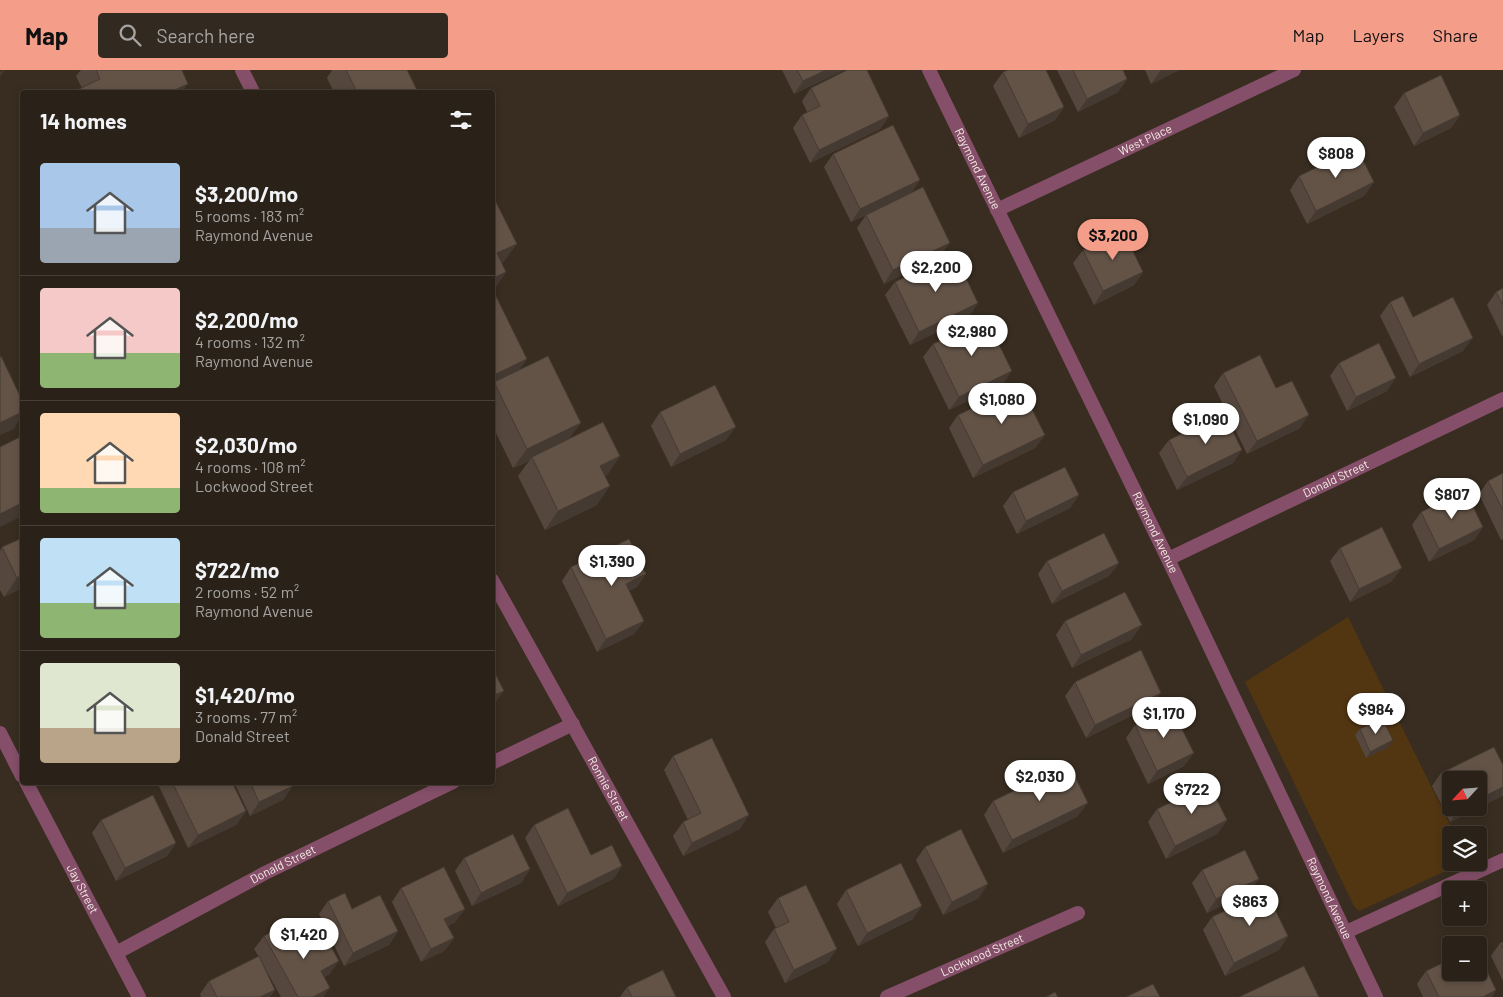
<!DOCTYPE html>
<meta charset="utf-8">
<style>
body{margin:0;font-family:Barlow,sans-serif;background:#322a21;color:#f1f3f6;height:100vh;display:flex;flex-direction:column;font-size:19px;white-space:nowrap}
*{box-sizing:border-box;margin:0}
p{font-size:16px;color:#a5a4a2}
.icon{flex:none;width:28px;height:28px;fill:none;stroke:currentColor;stroke-width:2;stroke-linecap:round;stroke-linejoin:round}
.map{position:relative;flex:1;overflow:hidden}
.details{position:absolute;left:20px;top:20px;width:475px;height:695px;display:flex;flex-direction:column;background:#2a2218;border-radius:5px;box-shadow:0 2px 8px #0003,0 0 0 1px #463f37}
.details>*{flex:none}
.needle{width:32px;rotate:244deg}
.tools{position:absolute;left:1442px;top:701px;display:grid;gap:10px}
.tools a{display:grid;place-items:center;width:45px;height:45px;border-radius:5px;background:#2a2218;box-shadow:0 2px 8px #0003,0 0 0 1px #463f37;font-size:25px}
.price{position:absolute;translate:-50% -42px;padding:0 11px;border-radius:18px;background:#fff;color:#222;font-size:16px;line-height:32px;filter:drop-shadow(0 1px 2px #0008)}
.price::after{content:'';position:absolute;left:50%;top:30px;width:15px;height:11px;margin-left:-8px;background:inherit;clip-path:polygon(0 0,100% 0,50% 100%)}
.price.current{background:#f49e8a;color:#111}
ul{padding:0;list-style:none}
li{display:flex;align-items:center;gap:15px;height:125px;padding:0 20px}
li+li{border-top:1px solid #463f37}
li span{display:grid;place-items:center;flex:none;width:140px;height:100px;border-radius:5px;color:#555}
li>.icon{margin-inline-start:auto}
span .icon{width:60px;height:60px;fill:#fffc;stroke-width:1}
li b{font-size:21px}
h2{display:flex;justify-content:space-between;align-items:center;height:60px;padding:0 20px;font-size:21px}
header{display:flex;align-items:center;gap:30px;box-sizing:border-box;height:70px;padding:0 25px;background:#f49e8a;color:#111}
header strong{font-size:24px}
nav{display:flex;gap:28px;margin-inline-start:auto;font-size:18px}
.search{width:350px;height:45px;background:#322a21;display:flex;align-items:center;gap:12px;box-sizing:border-box;padding:0 18px;border-radius:5px;color:#a5a4a2;font-size:19px}
.map>svg:first-child{display:block}
.green{fill:#523611}
.lines{fill:none;stroke-linecap:round;stroke-linejoin:round}
.minor{stroke:#854f69;stroke-width:14}
.wall{fill:#55473d;fill-rule:evenodd}
.shaded-wall{fill:#453a32}
.building{fill:#635347;stroke:#453a32}
.labels{text-anchor:middle;stroke-width:4;stroke-linejoin:round;paint-order:stroke}
.street-label{font-size:12px;fill:#f3ebe3;stroke:#1b1610}
</style>
<header>
<strong>Map</strong>
<div class="search"><svg class="icon" aria-label="search" viewBox="0 0 24 24"><circle cx="10" cy="10" r="6"/><path d="M15 15l6 6"/></svg>Search here</div>
<nav><a>Map</a><a>Layers</a><a>Share</a></nav>
</header>
<div class="map">
<svg width="1503" height="927" viewBox="0 0 1503 927">
<rect width="100%" height="100%" fill="#382d20"/>
<polygon class="green" points="1348,547 1455,765 1451,765 1451,792 1463,793 1359,841 1354,836 1245,612"/>
<g class="lines">
<g class="minor">
<polyline points="242,0 253,22"/>
<path id="s1" d="M 929,0 L 1168,489 L 1376,927"/>
<path id="s2" d="M 997,140 L 1294,0"/>
<path id="s3" d="M 1168,489 L 1503,329"/>
<path id="s4" d="M 492,510 L 724,927"/>
<polyline points="0,663 22,706"/>
<polyline points="492,693 573,654"/>
<path id="s5" d="M 26,712 L 139,927"/>
<polyline points="1346,862 1503,790"/>
<path id="s6" d="M 116,883 L 265,803 L 453,712"/>
<path id="s7" d="M 887,927 L 1078,843"/>
</g>
</g>
<g class="wall">
<polygon points="81,0 182,0 182,22 75,22 77,20 82,18 76,6"/>
<polygon points="332,0 407,0 418,22 334,22 327,8"/>
<polygon points="782,0 844,0 794,24"/>
<polygon points="1057,0 1123,0 1127,9 1118,22 1078,42"/>
<polygon points="1145,0 1179,0 1151,14"/>
<polygon points="1003,2 1064,37 1055,50 1019,68 993,16"/>
<polygon points="811,18 889,46 880,59 810,93 793,58 802,45 807,42 802,31"/>
<polygon points="1404,23 1460,45 1451,58 1414,76 1394,37"/>
<polygon points="833,84 920,110 911,123 940,186 884,214 857,158 866,145 851,152 824,97"/>
<polygon points="1299,106 1374,112 1364,126 1307,154 1290,120"/>
<polygon points="1083,180 1143,202 1134,215 1094,235 1073,193"/>
<polygon points="895,212 969,247 910,275 885,225"/>
<polygon points="1503,218 1503,265 1502,266 1487,235 1496,222"/>
<polygon points="492,223 527,289 519,300 570,368 620,386 607,405 605,406 597,435 545,460 518,406 529,391 513,398 492,355"/>
<polygon points="1390,232 1413,247 1463,281 1410,307 1380,246"/>
<polygon points="933,274 1003,314 949,340 923,287"/>
<polygon points="1339,293 1387,321 1347,341 1330,306"/>
<polygon points="1223,303 1300,358 1247,384 1214,316"/>
<polygon points="660,342 726,370 671,397 651,356"/>
<polygon points="958,345 1045,365 1035,378 973,408 949,358"/>
<polygon points="1169,370 1242,380 1233,393 1177,420 1159,383"/>
<polygon points="1503,403 1503,469 1501,470 1479,424 1488,411"/>
<polygon points="1013,422 1079,425 1070,438 1017,464 1003,436"/>
<polygon points="1421,442 1483,457 1474,470 1429,492 1412,455"/>
<polygon points="22,468 22,524 20,519 4,527 0,520 0,481 2,477"/>
<polygon points="1340,478 1392,511 1350,532 1330,491"/>
<polygon points="1047,491 1119,493 1109,506 1052,534 1038,504"/>
<polygon points="571,497 637,517 629,521 644,551 634,564 597,582 562,511"/>
<polygon points="1065,551 1132,569 1072,598 1056,565"/>
<polygon points="1075,612 1152,636 1086,668 1065,626"/>
<polygon points="1135,655 1184,696 1148,714 1126,668"/>
<polygon points="1360,659 1389,677 1366,688 1355,665"/>
<polygon points="673,686 740,759 683,786 673,766 683,752 688,750 664,700"/>
<path d="M 1503,695 L 1503,726 L 1502,726 L 1450,752 L 1432,716 L 1441,703 ZM 1451,710 L 1479,738 L 1451,738 Z"/>
<polygon points="157,712 232,712 246,741 236,755 188,778"/>
<polygon points="234,712 292,712 284,729 250,746"/>
<polygon points="993,731 1078,746 1003,783 984,745"/>
<polygon points="1157,739 1227,750 1217,764 1166,789 1148,752"/>
<polygon points="101,750 176,773 167,786 116,811 92,763"/>
<polygon points="534,755 591,785 622,796 613,809 558,836 525,768"/>
<polygon points="925,777 979,828 943,845 916,790"/>
<polygon points="464,788 530,799 521,813 472,836 455,801"/>
<polygon points="1202,800 1249,823 1207,843 1192,813"/>
<polygon points="401,818 465,839 455,852 448,856 454,868 444,881 421,892 392,832"/>
<polygon points="846,820 913,849 858,876 837,834"/>
<polygon points="778,828 828,892 785,913 765,872 774,859 776,858 768,842"/>
<polygon points="328,831 352,839 398,861 389,875 344,896 319,844"/>
<polygon points="1212,847 1288,866 1279,880 1225,906 1203,860"/>
<polygon points="264,866 288,872 330,904 324,907 323,927 281,927 262,893 275,920 270,927 201,927 200,924 209,911 259,887 254,879"/>
<polygon points="1503,872 1503,911 1491,886 1500,873"/>
<polygon points="1426,901 1496,920 1492,927 1423,927 1417,914"/>
<polygon points="627,917 676,927 620,927"/>
</g>
<g class="shaded-wall">
<polygon points="5,0 0,7 0,2"/>
<polygon points="826,0 844,0 794,24 803,11"/>
<polygon points="1161,0 1179,0 1151,14"/>
<polygon points="1127,9 1118,22 1078,42 1087,29"/>
<polygon points="188,14 182,22 170,22"/>
<polygon points="1064,37 1055,50 1019,68 1028,54"/>
<polygon points="1460,45 1451,58 1414,76 1423,63"/>
<polygon points="889,46 880,59 810,93 819,80"/>
<polygon points="920,110 911,123 851,152 860,139"/>
<polygon points="1374,112 1364,126 1307,154 1316,141"/>
<polygon points="950,173 940,186 884,214 893,200"/>
<polygon points="517,174 503,193 492,198 497,183"/>
<polygon points="506,202 493,222 492,222 492,209"/>
<polygon points="1143,202 1134,215 1094,235 1103,221"/>
<polygon points="978,233 969,247 910,275 919,262"/>
<polygon points="1473,268 1463,281 1410,307 1419,294"/>
<polygon points="527,289 518,302 494,312 492,314 492,306"/>
<polygon points="1012,301 1003,314 949,340 959,327"/>
<polygon points="1396,308 1387,321 1347,341 1356,327"/>
<polygon points="22,342 22,346 14,359 0,365 0,353"/>
<polygon points="1309,345 1300,358 1247,384 1257,371"/>
<polygon points="581,353 567,372 532,387 529,391 513,398 527,379"/>
<polygon points="736,357 726,370 671,397 680,384"/>
<polygon points="1045,365 1035,378 973,408 983,395"/>
<polygon points="1242,380 1233,393 1177,420 1187,407"/>
<polygon points="620,386 607,405 587,415 600,396"/>
<polygon points="610,416 597,435 545,460 558,441"/>
<polygon points="1079,425 1070,438 1017,464 1026,451"/>
<polygon points="22,433 22,446 0,457 0,444"/>
<polygon points="1483,457 1474,470 1429,492 1439,479"/>
<polygon points="1119,493 1109,506 1052,534 1062,521"/>
<polygon points="1402,498 1392,511 1350,532 1359,519"/>
<polygon points="646,504 637,517 616,527 626,514"/>
<polygon points="22,505 22,515 20,519 4,527 17,508"/>
<polygon points="644,551 634,564 597,582 606,569"/>
<polygon points="1142,555 1132,569 1072,598 1081,585"/>
<polygon points="504,621 492,637 492,626"/>
<polygon points="1161,623 1152,636 1086,668 1095,655"/>
<polygon points="1393,670 1389,677 1366,688 1370,682"/>
<polygon points="1194,683 1184,696 1148,714 1157,701"/>
<polygon points="293,716 284,729 250,746 259,732"/>
<polygon points="1503,717 1502,726 1450,752 1459,739 1462,738 1479,738 1479,729"/>
<polygon points="1088,733 1078,746 1003,783 1012,770"/>
<polygon points="246,741 236,755 188,778 198,765"/>
<polygon points="749,745 740,759 683,786 692,773"/>
<polygon points="1227,750 1217,764 1166,789 1175,776"/>
<polygon points="176,773 167,786 116,811 125,798"/>
<polygon points="622,796 613,809 558,836 567,823"/>
<polygon points="530,799 521,813 472,836 481,823"/>
<polygon points="1259,809 1249,823 1207,843 1216,829"/>
<polygon points="988,814 979,828 943,845 952,832"/>
<polygon points="922,836 913,849 858,876 867,863"/>
<polygon points="465,839 455,852 435,862 444,849"/>
<polygon points="398,861 389,875 344,896 353,883"/>
<polygon points="1288,866 1279,880 1225,906 1234,893"/>
<polygon points="454,868 444,881 421,892 431,879"/>
<polygon points="837,879 828,892 785,913 794,900"/>
<polygon points="339,891 330,904 311,915 321,901"/>
<polygon points="330,918 323,927 313,927"/>
<polygon points="275,920 270,927 260,927"/>
<polygon points="1496,920 1492,927 1483,927"/>
</g>
<g class="building">
<polygon points="96,0 182,0 188,14 170,22 79,22 77,20 100,9"/>
<polygon points="346,0 407,0 418,22 357,22"/>
<polygon points="797,0 826,0 803,11"/>
<polygon points="847,0 867,0 889,46 819,80 802,45 820,36 811,18"/>
<polygon points="1008,0 1046,0 1064,37 1028,54 1003,2"/>
<polygon points="1073,0 1123,0 1127,9 1087,29"/>
<polygon points="1441,5 1460,45 1423,63 1404,23"/>
<polygon points="893,55 920,110 860,139 833,84"/>
<polygon points="1357,78 1374,112 1316,141 1299,106"/>
<polygon points="923,117 950,173 893,200 866,145"/>
<polygon points="492,124 517,174 497,183 506,202 492,209"/>
<polygon points="1123,160 1143,202 1103,221 1083,180"/>
<polygon points="954,183 978,233 919,262 895,212"/>
<polygon points="1503,218 1503,235 1496,222"/>
<polygon points="494,222 527,289 492,306 492,223"/>
<polygon points="1403,226 1413,247 1453,227 1473,268 1419,294 1390,232"/>
<polygon points="986,248 1012,301 959,327 933,274"/>
<polygon points="1379,273 1396,308 1356,327 1339,293"/>
<polygon points="1260,285 1276,318 1292,311 1309,345 1257,371 1223,303"/>
<polygon points="1,286 22,330 22,342 0,353 0,287"/>
<polygon points="548,286 581,353 527,379 494,312"/>
<polygon points="715,315 736,357 680,384 660,342"/>
<polygon points="1020,315 1045,365 983,395 958,345"/>
<polygon points="1224,343 1242,380 1187,407 1169,370"/>
<polygon points="603,352 620,386 600,396 610,416 558,441 532,387"/>
<polygon points="22,366 22,433 0,444 0,377"/>
<polygon points="1065,397 1079,425 1026,451 1013,422"/>
<polygon points="1503,403 1503,440 1488,411"/>
<polygon points="1465,420 1483,457 1439,479 1421,442"/>
<polygon points="1382,457 1402,498 1359,519 1340,478"/>
<polygon points="1104,463 1119,493 1062,521 1047,491"/>
<polygon points="22,468 22,505 17,508 2,477"/>
<polygon points="629,469 646,504 626,514 644,551 606,569 571,497"/>
<polygon points="1125,522 1142,555 1081,585 1065,551"/>
<polygon points="1141,580 1161,623 1095,655 1075,612"/>
<polygon points="492,597 504,621 492,626"/>
<polygon points="1171,637 1194,683 1157,701 1135,655"/>
<polygon points="1382,648 1393,670 1370,682 1360,659"/>
<polygon points="712,668 749,745 692,773 683,752 701,743 673,686"/>
<polygon points="1494,677 1503,695 1503,717 1479,729 1479,710 1451,710 1451,723 1441,703"/>
<polygon points="1069,694 1088,733 1012,770 993,731"/>
<polygon points="172,712 232,712 246,741 198,765"/>
<polygon points="250,712 292,712 293,716 259,732"/>
<polygon points="1209,714 1227,750 1175,776 1157,739"/>
<polygon points="153,725 176,773 125,798 101,750"/>
<polygon points="568,738 591,785 612,775 622,796 567,823 534,755"/>
<polygon points="961,759 988,814 952,832 925,777"/>
<polygon points="513,764 530,799 481,823 464,788"/>
<polygon points="1245,780 1259,809 1216,829 1202,800"/>
<polygon points="901,793 922,836 867,863 846,820"/>
<polygon points="444,797 465,839 444,849 454,868 431,879 401,818"/>
<polygon points="806,815 837,879 794,900 774,859 789,852 778,828"/>
<polygon points="1266,821 1288,866 1234,893 1212,847"/>
<polygon points="345,823 352,839 380,825 398,861 353,883 328,831"/>
<polygon points="319,855 339,891 321,901 330,918 313,927 298,927 264,866 280,857 288,872"/>
<polygon points="1503,872 1503,878 1500,873"/>
<polygon points="1479,884 1496,920 1483,927 1439,927 1426,901 1451,889 1451,902 1479,902"/>
<polygon points="259,886 275,920 260,927 217,927 209,911"/>
<polygon points="1304,896 1319,927 1239,927"/>
<polygon points="663,900 676,927 632,927 627,917"/>
<polygon points="1153,914 1160,927 1126,927"/>
<polygon points="1055,922 1058,927 1046,927"/>
</g>
<g class="labels">
<g class="street-label">
<text dy="4" stroke="none"><textPath href="#s2" startOffset="164">West Place</textPath></text>
<text dy="4" stroke="none"><textPath href="#s1" startOffset="110">Raymond Avenue</textPath></text>
<text dy="4" stroke="none"><textPath href="#s3" startOffset="186">Donald Street</textPath></text>
<text dy="4" stroke="none"><textPath href="#s1" startOffset="515">Raymond Avenue</textPath></text>
<text dy="4" stroke="none"><textPath href="#s4" startOffset="239">Ronnie Street</textPath></text>
<text dy="4" stroke="none"><textPath href="#s6" startOffset="189">Donald Street</textPath></text>
<text dy="4" stroke="none"><textPath href="#s5" startOffset="121">Jay Street</textPath></text>
<text dy="4" stroke="none"><textPath href="#s1" startOffset="920">Raymond Avenue</textPath></text>
<text dy="4" stroke="none"><textPath href="#s7" startOffset="104">Lockwood Street</textPath></text>
</g>
</g>
</svg>
<div class="tools">
<a><svg class="needle" viewBox="-14 -14 28 28"><path d="M0-13l5 13h-10z" fill="#e53935"/><path d="M0 13l5-13h-10z" fill="#a5a4a2"/></svg></a>
<a><svg class="icon" aria-label="layers" viewBox="0 0 24 24"><path d="M12 4l9 5-9 5-9-5zM3 14l9 5 9-5"/></svg></a>
<a>+</a>
<a>−</a>
</div>
<b class="price" style="left:1336px;top:109px">$808</b>
<b class="price current" style="left:1113px;top:191px">$3,200</b>
<b class="price" style="left:936px;top:223px">$2,200</b>
<b class="price" style="left:972px;top:287px">$2,980</b>
<b class="price" style="left:1002px;top:355px">$1,080</b>
<b class="price" style="left:1206px;top:375px">$1,090</b>
<b class="price" style="left:1452px;top:450px">$807</b>
<b class="price" style="left:612px;top:517px">$1,390</b>
<b class="price" style="left:1376px;top:665px">$984</b>
<b class="price" style="left:1164px;top:669px">$1,170</b>
<b class="price" style="left:1040px;top:732px">$2,030</b>
<b class="price" style="left:1192px;top:745px">$722</b>
<b class="price" style="left:1250px;top:857px">$863</b>
<b class="price" style="left:304px;top:890px">$1,420</b>
<section class="details">
<h2>14 homes<svg class="icon" aria-label="filters" viewBox="0 0 24 24"><path d="M4 7h16M4 17h16"/><circle cx="9" cy="7" r="2"/><circle cx="15" cy="17" r="2"/></svg></h2>
<ul>
<li><span style="background:linear-gradient(#a9c7e8 65%,#9aa5b1 0)"><svg class="icon" aria-label="home" viewBox="0 0 24 24"><path d="M3 11l9-7 9 7M6 9v11h12V9"/></svg></span><div><b>$3,200/mo</b><p>5 rooms · 183 m²</p><p>Raymond Avenue</p></div></li>
<li><span style="background:linear-gradient(#f6c9c9 65%,#8fb573 0)"><svg class="icon" aria-label="home" viewBox="0 0 24 24"><path d="M3 11l9-7 9 7M6 9v11h12V9"/></svg></span><div><b>$2,200/mo</b><p>4 rooms · 132 m²</p><p>Raymond Avenue</p></div></li>
<li><span style="background:linear-gradient(#ffd9b3 75%,#8fb573 0)"><svg class="icon" aria-label="home" viewBox="0 0 24 24"><path d="M3 11l9-7 9 7M6 9v11h12V9"/></svg></span><div><b>$2,030/mo</b><p>4 rooms · 108 m²</p><p>Lockwood Street</p></div></li>
<li><span style="background:linear-gradient(#bfe0f5 65%,#8fb573 0)"><svg class="icon" aria-label="home" viewBox="0 0 24 24"><path d="M3 11l9-7 9 7M6 9v11h12V9"/></svg></span><div><b>$722/mo</b><p>2 rooms · 52 m²</p><p>Raymond Avenue</p></div></li>
<li><span style="background:linear-gradient(#dfe7d0 65%,#b9a48a 0)"><svg class="icon" aria-label="home" viewBox="0 0 24 24"><path d="M3 11l9-7 9 7M6 9v11h12V9"/></svg></span><div><b>$1,420/mo</b><p>3 rooms · 77 m²</p><p>Donald Street</p></div></li>
</ul>
</section>
</div>
